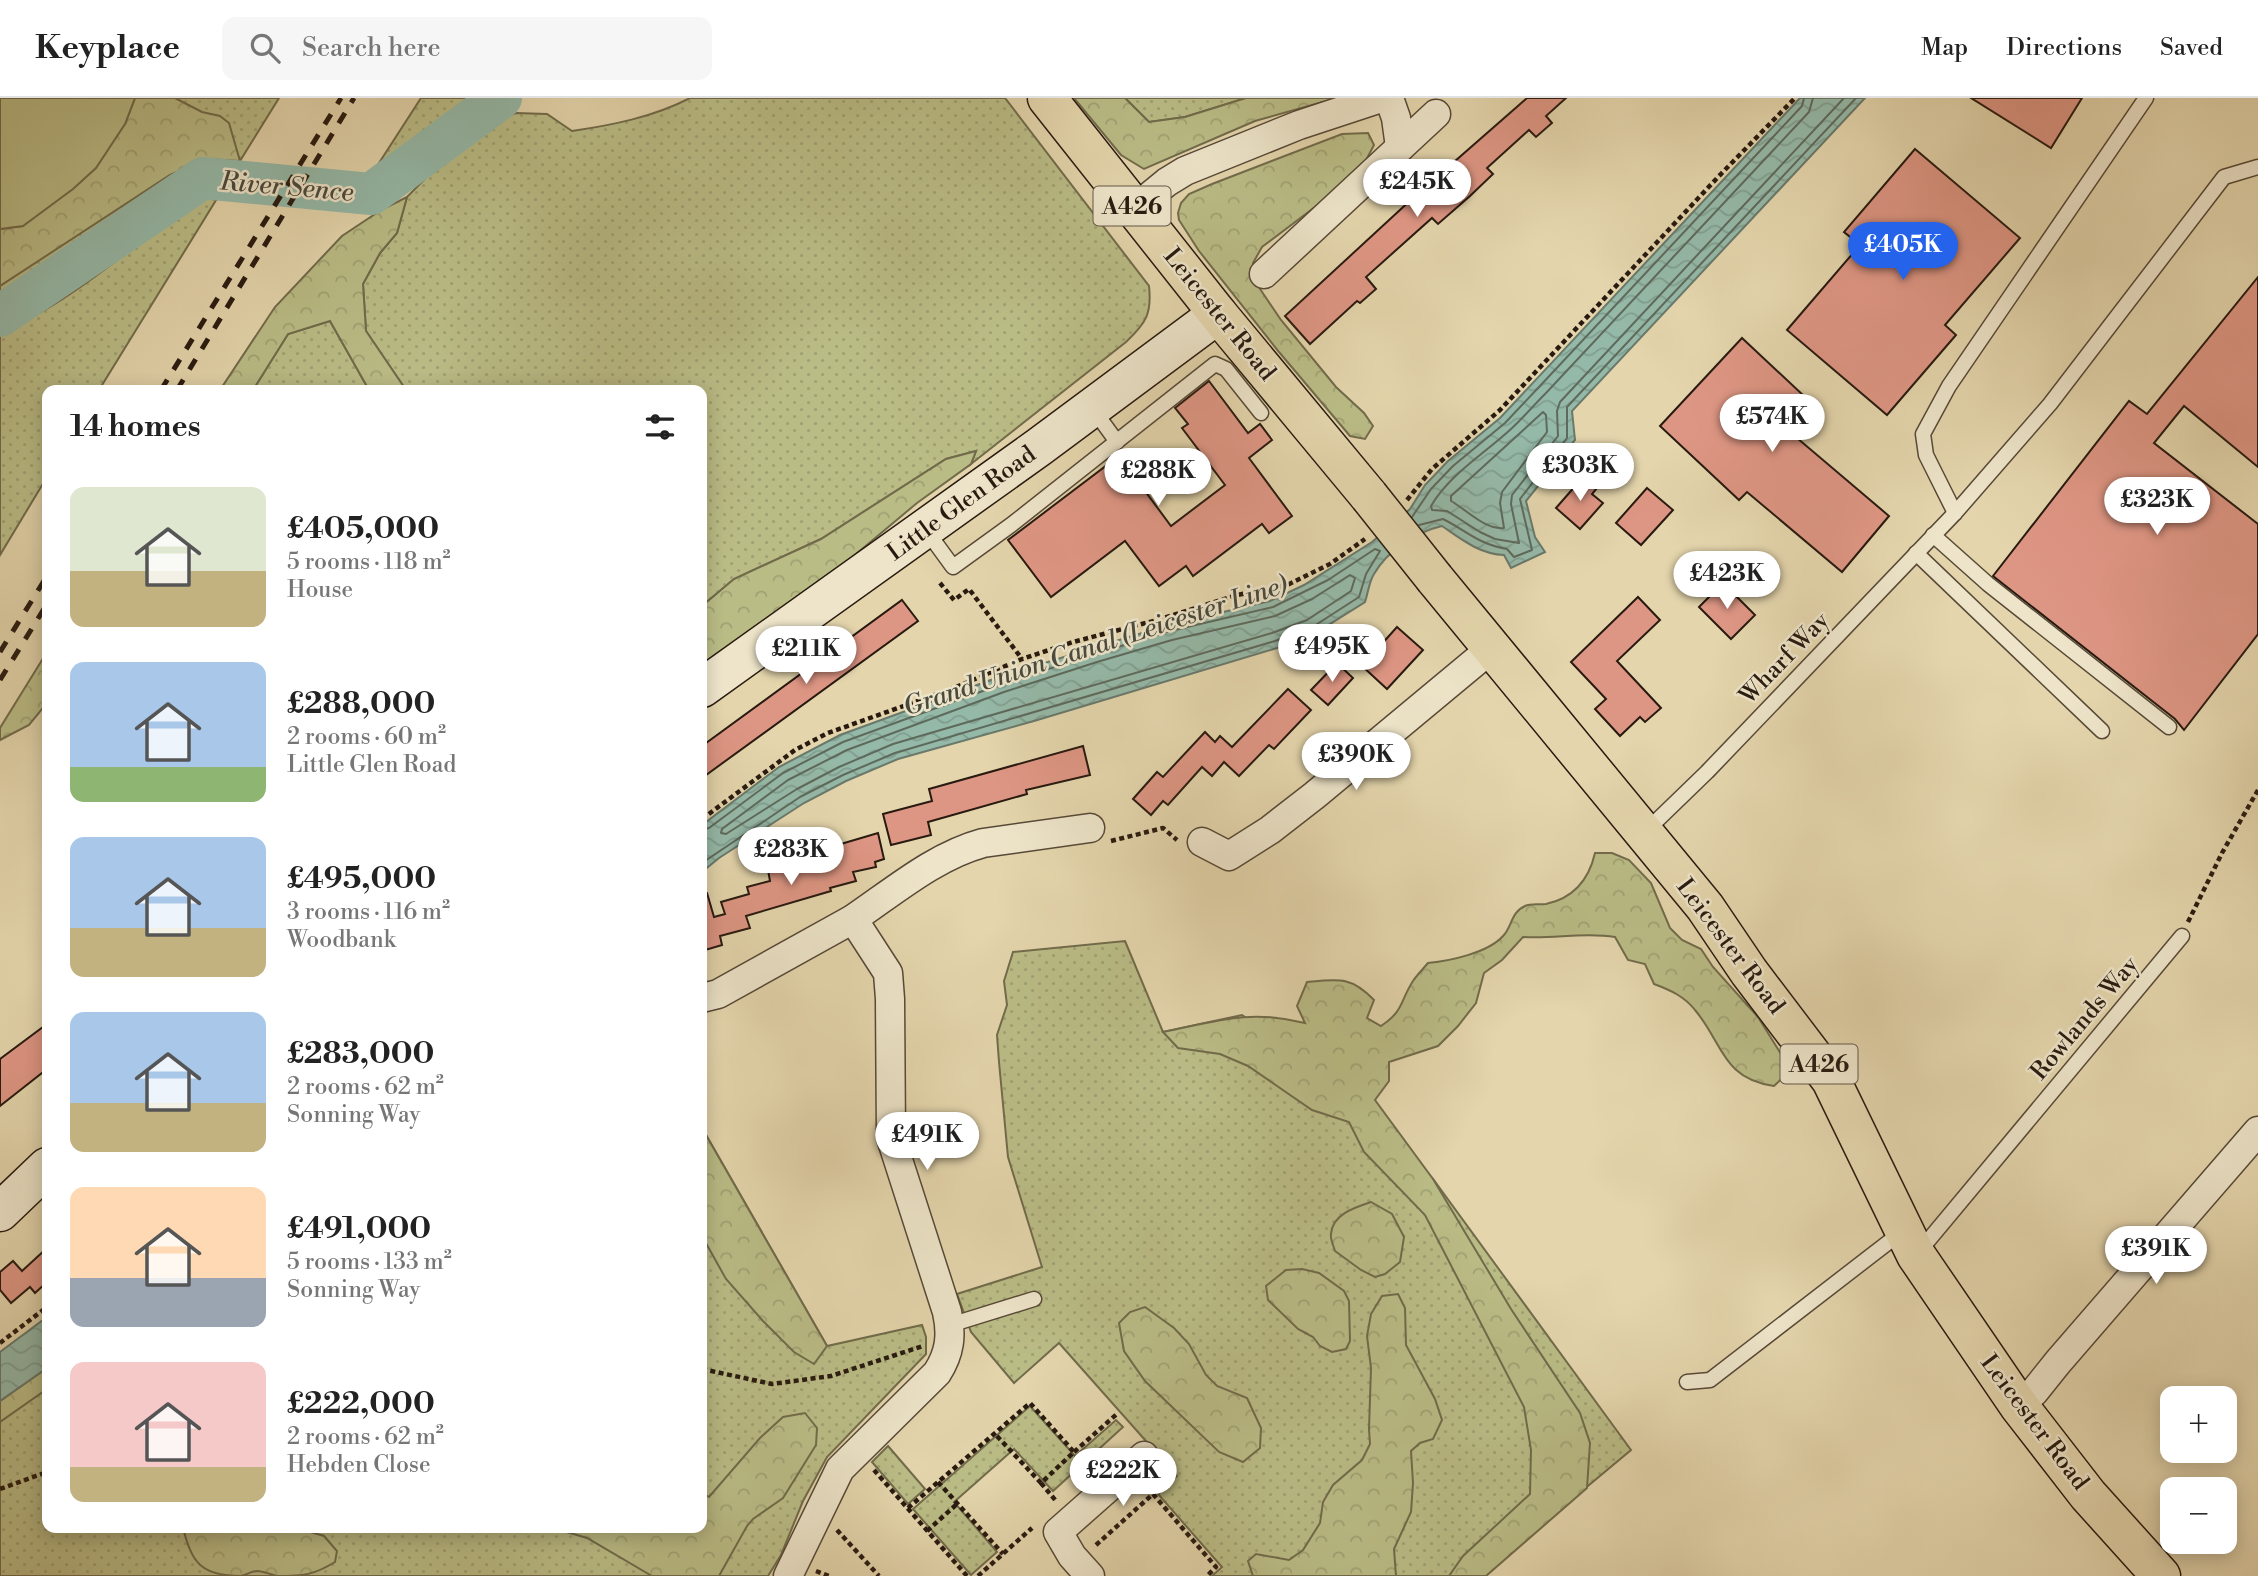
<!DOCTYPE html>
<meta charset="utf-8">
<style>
body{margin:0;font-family:"Libre Bodoni",serif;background:#f6f6f6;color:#222;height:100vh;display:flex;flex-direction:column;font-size:26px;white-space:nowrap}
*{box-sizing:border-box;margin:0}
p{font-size:23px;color:#767676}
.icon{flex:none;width:38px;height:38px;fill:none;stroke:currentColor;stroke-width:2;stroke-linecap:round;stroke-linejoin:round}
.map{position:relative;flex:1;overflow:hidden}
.details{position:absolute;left:42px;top:287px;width:665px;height:1148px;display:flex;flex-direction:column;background:#fff;border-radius:14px;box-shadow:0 4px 18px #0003}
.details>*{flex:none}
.controls{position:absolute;left:2160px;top:1288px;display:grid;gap:14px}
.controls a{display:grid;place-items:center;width:77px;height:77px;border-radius:14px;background:#fff;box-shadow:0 4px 18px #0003;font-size:35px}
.price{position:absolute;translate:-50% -60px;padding:0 16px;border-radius:24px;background:#fff;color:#222;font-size:23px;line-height:46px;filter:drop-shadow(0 2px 4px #0008)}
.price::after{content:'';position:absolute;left:50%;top:42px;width:21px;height:16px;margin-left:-10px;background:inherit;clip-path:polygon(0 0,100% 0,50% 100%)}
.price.on{background:#2563eb;color:#fff}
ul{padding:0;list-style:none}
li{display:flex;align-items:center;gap:21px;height:175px;padding:0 28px}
li span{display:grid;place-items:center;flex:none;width:196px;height:140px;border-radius:14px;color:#555}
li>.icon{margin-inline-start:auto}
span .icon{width:84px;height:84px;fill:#fffc;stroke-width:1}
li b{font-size:30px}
h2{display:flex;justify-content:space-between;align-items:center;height:84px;padding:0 28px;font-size:30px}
header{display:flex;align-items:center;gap:42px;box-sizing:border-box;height:98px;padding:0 35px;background:#fff;border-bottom:2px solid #e0e0e0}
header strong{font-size:33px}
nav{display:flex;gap:38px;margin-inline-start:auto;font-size:24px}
.search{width:490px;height:63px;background:#f6f6f6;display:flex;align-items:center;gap:18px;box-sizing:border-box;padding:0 24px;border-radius:14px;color:#767676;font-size:26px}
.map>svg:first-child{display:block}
.grass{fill:url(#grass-dots);stroke:#716b4b;stroke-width:2}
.forest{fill:url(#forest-crowns);stroke:#716b4b;stroke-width:2}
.pitch{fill:#babc86;stroke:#716b4b;stroke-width:2}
.water{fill:url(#water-waves);stroke:#69796b;stroke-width:2}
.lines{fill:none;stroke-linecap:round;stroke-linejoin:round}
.shore{stroke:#5e6a5c;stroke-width:2}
.river{stroke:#95b9a8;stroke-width:42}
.building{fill:#de9684;stroke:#281a10;stroke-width:2}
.service-casing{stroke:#574937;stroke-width:17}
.minor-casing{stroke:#574937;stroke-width:31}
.secondary-casing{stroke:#281a10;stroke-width:41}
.primary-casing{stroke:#281a10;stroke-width:41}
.path{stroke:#281a10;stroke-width:4.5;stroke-dasharray:5 3.5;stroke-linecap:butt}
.service{stroke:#ede4c9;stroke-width:14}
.minor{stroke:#ede4c9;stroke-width:28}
.secondary{stroke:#ede4c9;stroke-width:38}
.primary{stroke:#e4d5ac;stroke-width:38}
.rail{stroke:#281a10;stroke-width:5;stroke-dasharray:12 12;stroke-linecap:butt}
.primary-bridge-casing{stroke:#281a10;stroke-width:41;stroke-linecap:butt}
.primary-bridge{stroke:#e4d5ac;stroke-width:38}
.labels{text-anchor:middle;stroke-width:5;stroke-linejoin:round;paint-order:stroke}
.shield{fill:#ede4c9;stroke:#635748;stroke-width:2}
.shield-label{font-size:23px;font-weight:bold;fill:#281a10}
.street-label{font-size:24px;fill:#281a10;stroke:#ede4c9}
.water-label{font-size:26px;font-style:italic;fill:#494a3e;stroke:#ede4c9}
</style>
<header>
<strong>Keyplace</strong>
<div class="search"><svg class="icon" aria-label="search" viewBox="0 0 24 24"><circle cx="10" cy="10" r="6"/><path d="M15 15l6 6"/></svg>Search here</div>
<nav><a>Map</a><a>Directions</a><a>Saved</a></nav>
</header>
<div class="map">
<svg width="2258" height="1478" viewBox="0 0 2258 1478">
<defs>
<pattern id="grass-dots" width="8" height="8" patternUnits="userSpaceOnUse" patternTransform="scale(1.75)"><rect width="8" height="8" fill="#babc86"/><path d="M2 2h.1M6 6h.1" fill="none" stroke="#a0a173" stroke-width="1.8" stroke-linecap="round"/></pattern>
<pattern id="forest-crowns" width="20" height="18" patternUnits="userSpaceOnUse" patternTransform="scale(1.75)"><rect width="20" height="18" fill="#babc86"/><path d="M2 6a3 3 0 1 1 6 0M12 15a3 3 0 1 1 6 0" fill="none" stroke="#a0a173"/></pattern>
<pattern id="water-waves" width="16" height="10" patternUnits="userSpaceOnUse" patternTransform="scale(1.75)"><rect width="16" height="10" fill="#95b9a8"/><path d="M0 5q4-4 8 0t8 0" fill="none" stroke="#809e90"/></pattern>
</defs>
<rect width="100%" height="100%" fill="#e4d5ac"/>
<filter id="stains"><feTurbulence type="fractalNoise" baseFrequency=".00286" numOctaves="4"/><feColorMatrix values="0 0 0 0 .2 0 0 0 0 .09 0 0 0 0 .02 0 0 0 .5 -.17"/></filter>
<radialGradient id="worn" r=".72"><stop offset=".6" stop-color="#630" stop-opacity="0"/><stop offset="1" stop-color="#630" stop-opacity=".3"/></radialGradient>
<g class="grass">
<polygon points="0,0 279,0 240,63 172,93 95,144 30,196 0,206"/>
<polygon points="421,0 486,0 412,58 379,65"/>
<path d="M 690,0 L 1005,0 L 1149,188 C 1152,216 1146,225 1126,244 L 971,366 L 976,353 L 946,361 L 821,441 L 734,481 L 702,508 L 702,292 L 406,292 L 366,233 L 363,186 L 380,155 L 397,135 L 407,99 L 462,43 L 492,24 L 516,15 L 547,16 L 572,33 C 613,27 653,19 690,0 Z"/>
<polygon points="1125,0 1246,0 1185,19 1149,24"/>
<path d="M 226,86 L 99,292 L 47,292 L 47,379 L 0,457 L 0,234 C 43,217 83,188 120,160 C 155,134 182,97 226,86 Z"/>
<polygon points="330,223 369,292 253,292 288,236"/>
<polygon points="1125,843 1163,934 1242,917 1345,989 1433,1081 1631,1352 1480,1478 1212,1478 1222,1469 1158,1396 1177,1378 1059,1245 1014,1285 971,1234 957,1196 1042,1169 1008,1059 999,964 997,937 1007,907 1004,883 1013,854"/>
<polygon points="702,1030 827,1248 922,1227 926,1239 926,1256 827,1359 803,1403 781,1457 768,1478 0,1478 0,1303 47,1270 47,1430 702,1430"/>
<polygon points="1030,1308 1075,1358 1116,1322 1123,1329 1053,1393 1014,1351 954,1404 997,1454 971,1477 913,1411"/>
<polygon points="888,1348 925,1391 908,1406 872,1364"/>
</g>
<g class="forest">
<polygon points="135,0 175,0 202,14 220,18 229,25 240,63 206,61 170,77 0,188 0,131 23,128 125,26"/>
<polygon points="1074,0 1125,0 1149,24 1185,19 1246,0 1337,0 1255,23 1144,71 1121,57"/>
<polygon points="1368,35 1374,47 1364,66 1348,84 1262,149 1253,165 1254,182 1281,222 1336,289 1364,315 1373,328 1365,341 1350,338 1279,254 1199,153 1179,122 1178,115 1181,105 1189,96 1212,86 1342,36"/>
<polygon points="407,99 397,135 380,155 363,186 366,233 406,292 369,292 330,223 288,236 253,292 220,292 275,209 342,138 381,112"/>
<polygon points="976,353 971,366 917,405 819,487 702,571 702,508 734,481 821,441 946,361"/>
<polygon points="47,554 47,605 29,627 0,642 0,630"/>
<path d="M 1595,755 L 1612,755 L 1629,762 L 1651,785 L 1670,830 L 1682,842 L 1701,851 L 1713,869 L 1758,919 L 1791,972 L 1774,988 C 1722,981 1723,945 1695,912 C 1684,898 1670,892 1654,886 L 1645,866 L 1628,862 L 1615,839 C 1584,834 1554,841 1523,839 L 1502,862 L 1484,875 L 1476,905 L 1458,928 L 1438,948 L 1389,964 L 1389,983 L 1375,1002 L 1433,1081 L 1511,1211 L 1580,1315 L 1590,1345 L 1587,1390 L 1486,1478 L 1449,1478 L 1463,1458 L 1530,1396 L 1531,1352 L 1524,1309 L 1425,1117 L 1364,1054 L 1349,1024 L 1312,1012 L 1248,968 L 1220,956 L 1178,950 L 1163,934 C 1217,923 1250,911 1305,925 L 1297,908 L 1307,884 C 1338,881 1351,878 1374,902 L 1367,920 L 1381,928 C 1404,913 1400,903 1413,883 C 1417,877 1423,871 1428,865 C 1449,863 1488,855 1503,838 C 1512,829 1511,814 1525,808 C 1531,805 1540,807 1546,806 C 1574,800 1589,781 1595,755 Z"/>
<polygon points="702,1030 827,1248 814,1266 794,1254 763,1223 726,1181 702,1138"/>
<path d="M 1371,1104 L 1392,1116 L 1404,1139 L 1400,1164 L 1385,1176 L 1375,1179 L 1361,1172 L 1335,1153 C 1334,1149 1330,1141 1331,1136 C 1332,1116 1356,1109 1371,1104 Z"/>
<polygon points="1302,1171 1319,1175 1344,1193 1349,1203 1350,1243 1346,1251 1332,1254 1320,1248 1313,1239 1298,1231 1268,1202 1266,1188 1286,1172"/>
<polygon points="1398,1196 1405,1210 1406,1247 1435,1301 1442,1322 1433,1341 1420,1345 1411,1353 1413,1385 1411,1414 1394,1451 1396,1478 1253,1478 1248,1463 1256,1456 1289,1462 1303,1452 1320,1425 1323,1404 1333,1387 1362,1362 1370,1346 1369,1331 1371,1270 1367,1238 1371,1216 1382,1198"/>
<polygon points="1145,1209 1174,1230 1189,1246 1206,1277 1217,1288 1247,1300 1261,1330 1260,1350 1243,1364 1219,1354 1145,1283 1124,1253 1119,1225 1130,1214"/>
<polygon points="47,1270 47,1291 0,1324 0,1303"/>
<polygon points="805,1315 817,1330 816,1347 783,1400 753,1421 747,1428 719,1478 652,1478 587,1440 553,1430 702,1430 702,1395 709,1399 760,1340 783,1319"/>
<path d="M 183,1430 L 297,1430 L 324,1438 L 337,1453 L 335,1464 C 314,1477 303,1478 278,1478 C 271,1477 264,1473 257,1473 C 252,1473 246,1477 241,1478 C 200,1478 192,1464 183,1430 Z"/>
</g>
<polygon class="pitch" points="0,0 135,0 125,26 96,70 73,91 23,128 0,131"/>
<g class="water">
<path d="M 1800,0 L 1865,0 L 1572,313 L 1575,342 L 1526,403 L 1535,439 L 1545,454 L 1511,470 L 1504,457 C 1479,456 1461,441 1442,428 C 1416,434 1387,453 1374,476 C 1369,484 1368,495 1365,504 L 1314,536 L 1277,550 L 1034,623 L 898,661 L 846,683 L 804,705 L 719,760 L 702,774 L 702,727 L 779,669 L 840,637 L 999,579 L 1168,527 L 1270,503 L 1304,487 L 1372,444 L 1410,411 L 1425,387 L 1448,363 L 1500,320 Z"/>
<polygon points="47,1219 47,1270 0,1303 0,1254"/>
</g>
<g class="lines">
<g class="shore">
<path d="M 1813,0 L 1809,14 L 1546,295 C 1534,307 1523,320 1511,331 C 1484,356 1450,376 1431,408 L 1432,412 L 1447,413 L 1480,434 L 1495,441 L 1519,445 L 1511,406 L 1512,397 L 1558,338 L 1557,313 L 1560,304 L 1844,0"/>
<path d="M 1543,314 L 1546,317 L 1547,334 L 1502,394 L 1500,405 L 1504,430 C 1485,432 1467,412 1451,403 L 1451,398 Z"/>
<polyline points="1412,419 1431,391 1453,368 1505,325 1539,289 1802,8 1804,0"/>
<path d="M 1419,427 L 1443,421 C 1467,433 1478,446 1507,451 L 1514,459 L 1532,452 L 1520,401 L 1567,340 L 1567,309 L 1856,0"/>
<polygon points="1350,477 1355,480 1351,493 1307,522 1272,535 893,646 839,669 797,691 726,736 721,735 722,731 788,682 847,652 1004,594 1097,564 1172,542 1275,518 1312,501"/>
<polyline points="702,732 709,730 783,675 843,644 1002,586 1095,556 1170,533 1273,509 1328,482 1375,451 1380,453 1366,476 1359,499 1311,530 1275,543 895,655 843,677 800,699 702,765"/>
</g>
<polyline class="river" points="0,218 203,80 371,96 501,0"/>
</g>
<g class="building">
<polygon points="1527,0 1566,0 1546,18 1552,25 1536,39 1529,32 1487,70 1493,76 1470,98 1438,126 1432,120 1366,179 1376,191 1360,205 1357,203 1310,246 1285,218 1414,99"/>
<polygon points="1971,0 2082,0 2051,50"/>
<polygon points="1915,51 2020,140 1945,227 1956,237 1887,317 1787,232 1860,147 1844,134"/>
<polygon points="2258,179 2258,369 2184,308 2154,345 2258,426 2258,536 2184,632 2175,621 1993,478 2129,303 2147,316"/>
<polygon points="1742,240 1821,314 1797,340 1889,418 1842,474 1747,394 1739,402 1660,328"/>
<polygon points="1209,283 1248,335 1260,326 1272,342 1249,360 1292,418 1269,435 1262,426 1193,478 1186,468 1159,488 1125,443 1051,499 1008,442 1119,358 1171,428 1225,387 1182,330 1188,326 1175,310"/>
<polygon points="1584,378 1597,390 1592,396 1603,405 1580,431 1556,410"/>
<polygon points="1647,390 1673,412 1641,447 1616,425"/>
<polygon points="1723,485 1755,517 1731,541 1699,509"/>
<polygon points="1638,499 1660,522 1617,563 1661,610 1645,624 1640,619 1620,638 1595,611 1606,601 1571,564"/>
<polygon points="902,502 918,523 702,680 702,648"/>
<polygon points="1397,529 1423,552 1387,591 1362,568"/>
<polygon points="1337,565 1353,580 1328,607 1311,592"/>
<polygon points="1288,591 1311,612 1274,651 1269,647 1239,678 1224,664 1212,678 1202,669 1168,707 1163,703 1151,717 1133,701 1157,674 1163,679 1205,634 1215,644 1220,638 1232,649"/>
<polygon points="1083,648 1090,677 1026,692 1027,696 928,724 931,737 891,747 883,716 932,703 929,691"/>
<polygon points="878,735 884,761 875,764 876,769 853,774 856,783 830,790 831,793 746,818 750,830 720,838 722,847 702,853 702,795 707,795 714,819 725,816 721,804 749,796 747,789 770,783 768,772 788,767 790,774 828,764 824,751"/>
<polygon points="47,926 47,971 0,1008 0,961"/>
<polygon points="47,1150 47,1184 35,1195 30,1189 11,1205 0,1192 0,1174 13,1163 22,1173"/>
</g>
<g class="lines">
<g class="service-casing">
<g id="service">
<polyline points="1093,311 1117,344"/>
<polyline points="1955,415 1926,357 1923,336 1949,288 2146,0"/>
<polyline points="926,432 953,469 1011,427 1215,266 1226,271 1261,315"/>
<polyline points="1933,437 1988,486 2169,629"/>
<polyline points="1916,455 2102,633"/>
<polyline points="1645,734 1707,674 1955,415 2050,306 2224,79 2258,69"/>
<polyline points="1917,1156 2182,838"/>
<polyline points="950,1227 1034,1201"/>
<polyline points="1687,1284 1710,1282 1903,1133"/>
</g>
</g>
<g class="minor-casing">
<g id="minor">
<polyline points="1389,0 1396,20 1400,49"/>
<polyline points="1134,111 1167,84 1185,73 1299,27 1381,0"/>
<polyline points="1264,176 1436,16"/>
<polyline points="1202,744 1229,758 1270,732 1315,697 1493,549"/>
<polyline points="702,900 718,896 853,821"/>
<polyline points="2019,1308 2034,1294 2058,1264 2258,1033"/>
<path d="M 788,1478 L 840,1371 L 937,1275 C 950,1255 952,1237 947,1214 L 891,1040 L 890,901 L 888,875 L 853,821 C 893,794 935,758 983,745 L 1090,730"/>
<polyline points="1090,1478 1072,1458 1058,1434 1144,1358"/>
</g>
</g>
<g class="secondary-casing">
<g id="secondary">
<polyline points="702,590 1039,349 1218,216"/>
<polyline points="0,1114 47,1069"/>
</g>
</g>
<g class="primary-casing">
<g id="primary">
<polyline points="1047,0 1218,216 1369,398"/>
<polyline points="1435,481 1705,809 1749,874 1831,982 1916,1157 2019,1308 2088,1397 2161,1478"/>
</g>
</g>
<g class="path">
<polyline points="1407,402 1432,371 1500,312 1719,78 1795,0"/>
<polyline points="940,485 954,502 969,491 1022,561"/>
<polyline points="702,721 795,652 828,635 954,590 1022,561 1073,544 1157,522 1237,497 1285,488 1330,466 1365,441"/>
<polyline points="1111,743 1163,730 1177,742"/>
<polyline points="2188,824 2222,755 2258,692"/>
<polyline points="0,1245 47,1209"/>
<polyline points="702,1271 772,1286 831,1278 923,1248"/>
<polyline points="1074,1354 1118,1315"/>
<polyline points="874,1372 967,1478"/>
<polyline points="938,1384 1003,1456"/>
<polyline points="1041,1385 1056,1403"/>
<polyline points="0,1391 47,1374"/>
<polyline points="908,1410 1030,1305 1074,1354 1041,1385 995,1336"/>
<polyline points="837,1432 879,1478"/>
<polyline points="927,1433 957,1406"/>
<polyline points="1096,1447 1153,1396 1216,1469 1207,1478"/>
<polyline points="816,1473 829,1478"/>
<polyline points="978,1478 1032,1430"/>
</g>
<use href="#service" class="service"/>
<use href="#minor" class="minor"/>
<use href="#secondary" class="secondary"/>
<use href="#primary" class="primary"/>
<g class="rail">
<polyline points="161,292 341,0"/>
<polyline points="177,292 354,0"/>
<polyline points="0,554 47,478"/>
<polyline points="0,582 47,506"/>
</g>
<g class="primary-bridge-casing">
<polyline id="primary-bridge" points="1369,398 1435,481"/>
</g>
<use href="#primary-bridge" class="primary-bridge"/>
</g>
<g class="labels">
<g class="shield">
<rect x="1093.5" y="88.5" width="77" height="39" rx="5"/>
<rect x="1780.5" y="946.5" width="77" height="39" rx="5"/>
</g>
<g class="shield-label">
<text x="1132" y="116">A426</text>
<text x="1819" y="974">A426</text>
</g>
<g class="street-label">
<text transform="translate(1220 216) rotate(51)" y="8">Leicester Road</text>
<text transform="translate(961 405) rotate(-36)" y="8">Little Glen Road</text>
<text transform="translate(1784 560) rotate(-46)" y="8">Wharf Way</text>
<text transform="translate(1731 848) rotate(53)" y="8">Leicester Road</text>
<text transform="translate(2084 920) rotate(-50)" y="8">Rowlands Way</text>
<text transform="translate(2035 1324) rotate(53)" y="8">Leicester Road</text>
</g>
<g class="water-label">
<text transform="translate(287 88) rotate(5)" y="9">River Sence</text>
<text transform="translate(1095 547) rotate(-18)" y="9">Grand Union Canal (Leicester Line)</text>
</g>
</g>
<rect width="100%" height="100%" filter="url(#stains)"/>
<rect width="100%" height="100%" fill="url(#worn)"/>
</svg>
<div class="controls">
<a>+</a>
<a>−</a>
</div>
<b class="price" style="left:1417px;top:121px">£245K</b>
<b class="price on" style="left:1903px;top:184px">£405K</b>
<b class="price" style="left:1772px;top:356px">£574K</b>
<b class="price" style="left:1580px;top:405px">£303K</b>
<b class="price" style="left:1158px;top:410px">£288K</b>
<b class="price" style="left:2157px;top:439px">£323K</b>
<b class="price" style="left:1727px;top:513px">£423K</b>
<b class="price" style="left:1332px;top:586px">£495K</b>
<b class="price" style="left:806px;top:588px">£211K</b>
<b class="price" style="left:1356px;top:694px">£390K</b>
<b class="price" style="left:791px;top:789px">£283K</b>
<b class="price" style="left:927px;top:1074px">£491K</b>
<b class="price" style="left:2156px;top:1188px">£391K</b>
<b class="price" style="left:1123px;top:1410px">£222K</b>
<section class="details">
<h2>14 homes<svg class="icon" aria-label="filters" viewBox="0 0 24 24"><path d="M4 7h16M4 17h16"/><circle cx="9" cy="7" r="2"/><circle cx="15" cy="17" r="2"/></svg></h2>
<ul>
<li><span style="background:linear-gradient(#dfe7d0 60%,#c2b280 0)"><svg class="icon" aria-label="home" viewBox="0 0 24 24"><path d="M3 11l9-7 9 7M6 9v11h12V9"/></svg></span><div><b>£405,000</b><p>5 rooms · 118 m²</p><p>House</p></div></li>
<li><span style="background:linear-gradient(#a9c7e8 75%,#8fb573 0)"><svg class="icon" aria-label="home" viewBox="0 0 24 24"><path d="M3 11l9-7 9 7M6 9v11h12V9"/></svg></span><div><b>£288,000</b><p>2 rooms · 60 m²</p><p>Little Glen Road</p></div></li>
<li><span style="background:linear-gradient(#a9c7e8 65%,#c2b280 0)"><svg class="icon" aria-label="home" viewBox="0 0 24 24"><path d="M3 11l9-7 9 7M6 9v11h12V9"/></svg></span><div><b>£495,000</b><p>3 rooms · 116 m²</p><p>Woodbank</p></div></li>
<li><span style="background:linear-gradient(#a9c7e8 65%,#c2b280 0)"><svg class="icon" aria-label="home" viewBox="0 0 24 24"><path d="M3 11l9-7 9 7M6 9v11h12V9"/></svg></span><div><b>£283,000</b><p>2 rooms · 62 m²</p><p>Sonning Way</p></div></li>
<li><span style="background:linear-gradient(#ffd9b3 65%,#9aa5b1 0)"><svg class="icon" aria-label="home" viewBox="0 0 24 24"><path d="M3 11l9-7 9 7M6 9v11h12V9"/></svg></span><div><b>£491,000</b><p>5 rooms · 133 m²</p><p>Sonning Way</p></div></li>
<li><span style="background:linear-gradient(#f6c9c9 75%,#c2b280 0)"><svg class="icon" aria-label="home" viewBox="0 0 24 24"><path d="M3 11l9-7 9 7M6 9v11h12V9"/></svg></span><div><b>£222,000</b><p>2 rooms · 62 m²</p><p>Hebden Close</p></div></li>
</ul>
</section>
</div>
